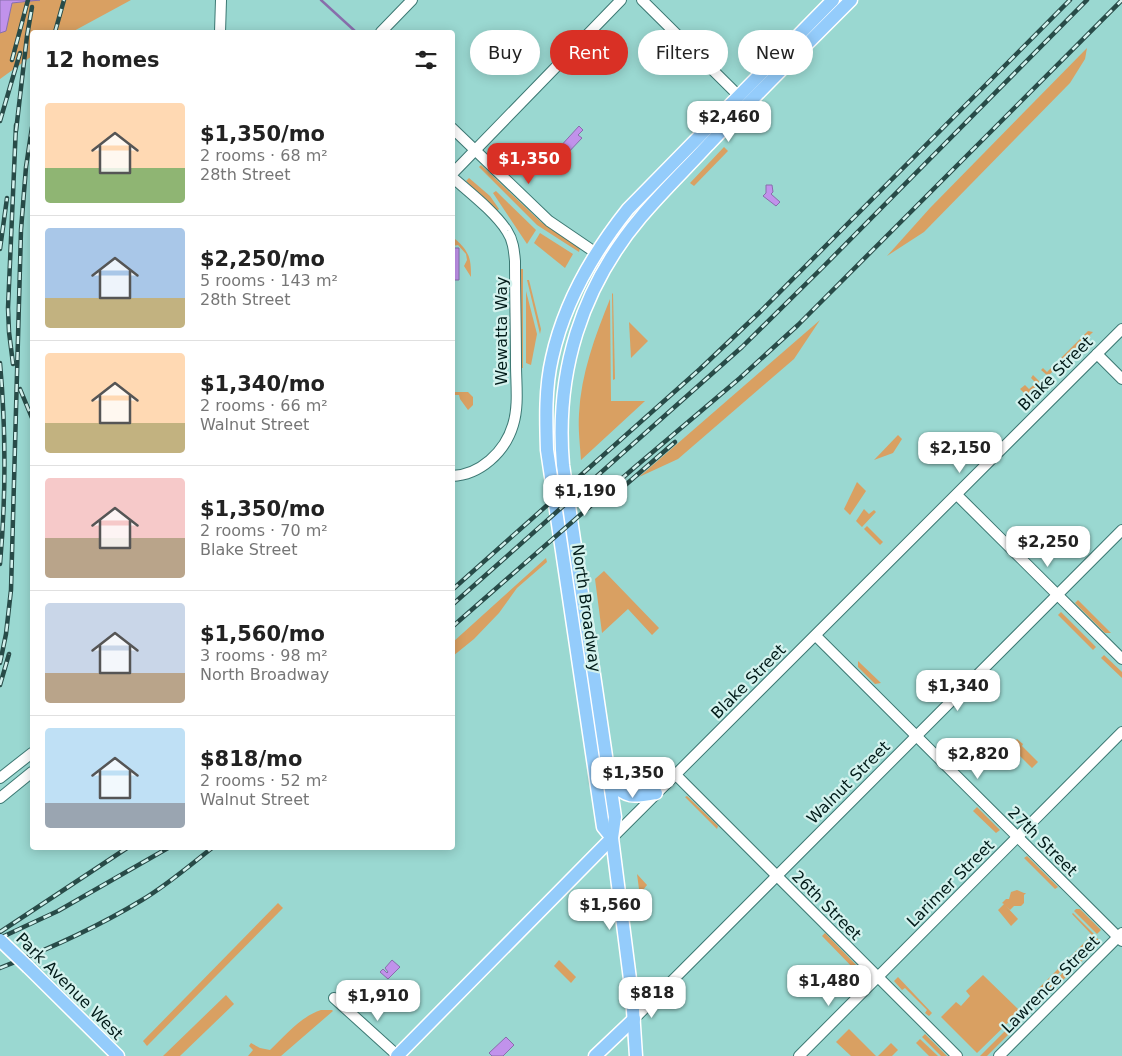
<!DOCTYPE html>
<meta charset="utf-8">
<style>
body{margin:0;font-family:"DejaVu Sans",sans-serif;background:#f6f6f6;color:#222;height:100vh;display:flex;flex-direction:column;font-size:19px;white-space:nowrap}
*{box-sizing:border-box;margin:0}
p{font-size:16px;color:#767676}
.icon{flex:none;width:28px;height:28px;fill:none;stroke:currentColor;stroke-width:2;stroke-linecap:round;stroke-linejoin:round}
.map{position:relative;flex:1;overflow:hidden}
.sheet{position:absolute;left:30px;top:30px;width:425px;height:820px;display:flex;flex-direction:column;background:#fff;border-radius:5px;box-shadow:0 2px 12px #0003}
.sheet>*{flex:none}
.guide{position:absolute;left:470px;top:30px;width:475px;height:45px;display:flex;gap:10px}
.price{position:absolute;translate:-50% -42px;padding:0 11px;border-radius:10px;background:#fff;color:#222;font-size:16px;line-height:32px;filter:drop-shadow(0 1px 2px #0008)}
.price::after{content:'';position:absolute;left:50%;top:30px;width:15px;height:11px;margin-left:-8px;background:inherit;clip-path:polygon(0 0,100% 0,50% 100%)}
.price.selected{background:#d93025;color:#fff}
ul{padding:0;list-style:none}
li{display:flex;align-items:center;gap:15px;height:125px;padding:0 15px}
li+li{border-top:1px solid #e0e0e0}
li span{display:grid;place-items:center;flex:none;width:140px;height:100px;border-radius:5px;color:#555}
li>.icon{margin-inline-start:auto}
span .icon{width:60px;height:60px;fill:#fffc;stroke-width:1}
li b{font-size:21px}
h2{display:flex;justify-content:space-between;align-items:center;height:60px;padding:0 15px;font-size:21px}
.pill{padding:0 18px;border-radius:22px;background:#fff;box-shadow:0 2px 12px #0003;font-size:18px;line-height:45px}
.pill.selected{background:#d93025;color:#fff}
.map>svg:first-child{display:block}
.green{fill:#d9a062}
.water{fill:#c192eb;stroke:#886eac}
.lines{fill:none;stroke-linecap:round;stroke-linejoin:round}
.stream{stroke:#886eac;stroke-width:2.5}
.minor-casing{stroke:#3c7873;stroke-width:12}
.major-casing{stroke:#fff;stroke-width:15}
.minor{stroke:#fff;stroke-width:10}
.major{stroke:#94ccfb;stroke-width:12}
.rail-casing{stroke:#284b48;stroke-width:4.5}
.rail{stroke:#d4f2ee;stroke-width:2.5;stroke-dasharray:8;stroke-linecap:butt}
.major-bridge-casing{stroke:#fff;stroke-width:15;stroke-linecap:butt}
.major-bridge{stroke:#94ccfb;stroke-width:12}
.labels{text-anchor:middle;stroke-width:4.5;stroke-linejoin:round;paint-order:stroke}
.street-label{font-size:16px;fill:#021b19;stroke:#d4f2ee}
</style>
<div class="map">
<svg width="1122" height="1056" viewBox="0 0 1122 1056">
<rect width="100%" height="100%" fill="#9ad8d1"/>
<g class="green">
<polygon points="40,0 131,0 72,32 32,32 32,56 0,79 0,33 6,30 12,3"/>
<polygon points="1087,48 1085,59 1070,83 924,232 887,256 930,208"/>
<polygon points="724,147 728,151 694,186 690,183"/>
<polygon points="481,165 541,222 580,248 579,252 537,225 479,167"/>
<polygon points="469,178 490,196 499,209 497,211 466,181"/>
<polygon points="496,191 536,230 527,244 493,193"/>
<polygon points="540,233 573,254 565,268 534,243"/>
<path d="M 455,239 C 470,252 471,259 471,277 L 464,266 L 467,260 L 466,254 L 458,245 L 453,246 L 453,240 Z"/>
<polygon points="521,269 523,269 523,368 520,368"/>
<polygon points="527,280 529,280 541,329 540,334"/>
<polygon points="526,291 537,334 531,365 526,363"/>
<polygon points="613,293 615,379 613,380 612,294"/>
<path d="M 610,299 L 611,401 L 645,401 L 581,460 C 580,445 578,429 579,414 C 581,374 595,336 610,299 Z"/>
<polygon points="820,320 794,359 678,459 639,477"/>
<polygon points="629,322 648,341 631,358"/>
<polygon points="1088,331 1093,332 1048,376 1041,370 1043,368 1047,372"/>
<polygon points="1033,375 1041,383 1028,397 1020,389 1025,385 1029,389 1036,383 1031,378"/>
<polygon points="452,392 468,392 473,397 473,405 468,410 460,399 459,395 453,395"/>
<polygon points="898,435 902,439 893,453 874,460"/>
<polygon points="857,482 866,491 850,515 844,509"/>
<polygon points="864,509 869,514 874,510 876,512 862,527 856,521"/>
<polygon points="867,526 883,542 880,545 864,529"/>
<polygon points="546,558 547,562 517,588 499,613 474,639 453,656 453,642"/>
<polygon points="604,571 659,628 652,635 628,609 602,633 595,579"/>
<polygon points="1078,600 1111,633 1105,633 1075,603"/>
<polygon points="1061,612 1096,647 1093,650 1058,615"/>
<polygon points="1104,655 1122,672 1122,678 1101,658"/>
<polygon points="858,661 881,683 875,684 858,667"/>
<polygon points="1017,739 1023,744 1022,746 1038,762 1032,768 1010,746"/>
<polygon points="687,796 718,826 717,829 685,797"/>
<polygon points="977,807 1000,830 996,833 973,811"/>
<polygon points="1027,856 1058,887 1055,889 1024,858"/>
<polygon points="637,874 647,885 643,890 649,897 641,904"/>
<polygon points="1017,890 1024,893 1026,893 1024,895 1024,903 1021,906 1014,906 1010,910 1006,906 1018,919 1011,926 998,910 1004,904 1002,903 1006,899 1009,899 1011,892"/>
<polygon points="278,903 283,908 147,1046 143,1041"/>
<polygon points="1076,909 1080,909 1101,930 1097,934 1074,911"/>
<polygon points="1073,913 1096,936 1037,995 1035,992 1092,935 1072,914"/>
<polygon points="825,933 861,970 858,973 822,936"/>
<polygon points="1097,938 1101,942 1045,998 1040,996"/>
<polygon points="559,960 576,977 571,983 554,966"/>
<polygon points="983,975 1020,1011 977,1053 941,1017 956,1002 961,1006 970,996 966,991"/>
<polygon points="898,977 932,1013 929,1016 925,1013 927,1010 905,988 902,990 894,981"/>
<polygon points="226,995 234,1004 180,1056 163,1056"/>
<path d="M 321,1010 L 332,1010 L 333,1011 L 281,1056 L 248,1056 L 253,1050 L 249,1046 L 251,1043 L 260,1048 L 270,1050 C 285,1036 300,1017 321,1010 Z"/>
<polygon points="1009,1027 1013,1030 987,1056 980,1056"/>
<polygon points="849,1029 876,1056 851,1056 836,1042"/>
<polygon points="925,1034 947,1056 941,1056 922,1037"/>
<polygon points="920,1039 938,1056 929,1056 916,1043"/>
<polygon points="891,1043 898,1050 892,1056 878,1056"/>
</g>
<g class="water">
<polygon points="0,0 40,0 12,3 6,31 0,33"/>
<polygon points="579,126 583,130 578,135 582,138 565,156 558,149"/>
<polygon points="766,185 772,185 773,192 771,194 780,202 776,206 763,196 766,193"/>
<polygon points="452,248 459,248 459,280 453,280"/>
<polygon points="392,960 400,967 388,979 380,972 383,969 387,973 388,972 385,968"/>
<polygon points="506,1037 514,1045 503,1056 492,1056 489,1053"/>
</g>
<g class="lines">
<polyline class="stream" points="321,0 356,32"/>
<g class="minor-casing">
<g id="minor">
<polyline points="642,0 744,101"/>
<polyline points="220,32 221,0"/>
<polyline points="381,32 412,0"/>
<polyline points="452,128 549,221 596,253"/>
<polyline points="452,174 621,0"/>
<path d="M 452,177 C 469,192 495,212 507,231 C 513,240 514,250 515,261 C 515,296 516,330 516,364 C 516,384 519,406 513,425 C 505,452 480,475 452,476"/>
<polyline points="1097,354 1122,379"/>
<polyline points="957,495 1122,659"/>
<polyline points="816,636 1122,941"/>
<polyline points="676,775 957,1056"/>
<polyline points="0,778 32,753"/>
<polyline points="0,798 32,772"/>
<polyline points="612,838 1122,329"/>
<polyline points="334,998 398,1056"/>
<polyline points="634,1019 1122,530"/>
<polyline points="799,1056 1122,732"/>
<polyline points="999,1056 1122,933"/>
</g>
</g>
<g class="major-casing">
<g id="major">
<path d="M 610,782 C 627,799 634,797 656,793"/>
<path d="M 612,838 L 603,827 L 547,450 C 546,420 545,388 552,358 C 564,303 593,253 628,209 L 833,0"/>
<polyline points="28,967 118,1056"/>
<polyline points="397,1056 612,838"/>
<polyline points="595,1056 634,1019"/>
<path d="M 636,1056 L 632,995 L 612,838 L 615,817 L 563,465 C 555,373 581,288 641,217 C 662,192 686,169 708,145 C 755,96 803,48 851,0"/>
</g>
</g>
<use href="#minor" class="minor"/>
<use href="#major" class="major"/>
<g class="rail-casing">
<g id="rail">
<polyline points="55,32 64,0"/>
<polyline points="12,60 28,0"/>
<polyline points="0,121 20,53"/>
<polyline points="16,131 27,36 32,7"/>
<polyline points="0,249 7,198"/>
<path d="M 0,363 C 6,430 6,496 0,564"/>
<polyline points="13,364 9,332 8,308 16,125"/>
<polyline points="20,389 32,418"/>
<polyline points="607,501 675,442"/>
<polyline points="452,590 700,369 761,311 1070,0"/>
<polyline points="452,605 742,347 823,267 1087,0"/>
<polyline points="452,627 635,467 740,378 798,325 1122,0"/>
<polyline points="0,663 6,634 11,590 21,230 26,167 32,127"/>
<polyline points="0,685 9,654"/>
<polyline points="0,932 127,848"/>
<polyline points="0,938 58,911 168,848"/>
<path d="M 0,968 C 49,949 96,928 142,900 C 167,885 189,866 212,848"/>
</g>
</g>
<use href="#rail" class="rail"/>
<g class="major-bridge-casing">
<polyline id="major-bridge" points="0,940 28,967"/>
</g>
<use href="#major-bridge" class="major-bridge"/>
</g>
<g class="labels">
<g class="street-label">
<text transform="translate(501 331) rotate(-90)" y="6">Wewatta Way</text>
<text transform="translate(1055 373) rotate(-45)" y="6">Blake Street</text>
<text transform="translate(587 608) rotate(82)" y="6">North Broadway</text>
<text transform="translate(748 681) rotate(-45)" y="6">Blake Street</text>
<text transform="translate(848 782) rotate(-45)" y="6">Walnut Street</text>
<text transform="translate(1043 841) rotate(45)" y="6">27th Street</text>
<text transform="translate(950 883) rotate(-45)" y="6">Larimer Street</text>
<text transform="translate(827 905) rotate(45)" y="6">26th Street</text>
<text transform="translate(1050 984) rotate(-45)" y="6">Lawrence Street</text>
<text transform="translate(70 986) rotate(45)" y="6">Park Avenue West</text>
</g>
</g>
</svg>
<b class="price" style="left:729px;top:143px">$2,460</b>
<b class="price selected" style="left:529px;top:185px">$1,350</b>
<b class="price" style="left:960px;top:474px">$2,150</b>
<b class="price" style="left:585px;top:517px">$1,190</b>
<b class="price" style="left:1048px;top:568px">$2,250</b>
<b class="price" style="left:958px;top:712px">$1,340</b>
<b class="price" style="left:978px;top:780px">$2,820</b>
<b class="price" style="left:633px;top:799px">$1,350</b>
<b class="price" style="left:610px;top:931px">$1,560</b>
<b class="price" style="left:829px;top:1007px">$1,480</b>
<b class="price" style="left:652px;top:1019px">$818</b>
<b class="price" style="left:378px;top:1022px">$1,910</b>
<div class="guide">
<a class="pill">Buy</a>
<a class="pill selected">Rent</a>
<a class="pill">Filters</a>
<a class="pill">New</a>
</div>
<section class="sheet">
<h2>12 homes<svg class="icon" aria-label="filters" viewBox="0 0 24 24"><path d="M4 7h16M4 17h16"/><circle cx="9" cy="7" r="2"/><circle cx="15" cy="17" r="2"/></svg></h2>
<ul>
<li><span style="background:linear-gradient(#ffd9b3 65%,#8fb573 0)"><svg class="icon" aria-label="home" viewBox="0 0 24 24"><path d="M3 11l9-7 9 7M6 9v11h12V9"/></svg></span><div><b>$1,350/mo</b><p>2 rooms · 68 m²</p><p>28th Street</p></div></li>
<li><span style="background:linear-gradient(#a9c7e8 70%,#c2b280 0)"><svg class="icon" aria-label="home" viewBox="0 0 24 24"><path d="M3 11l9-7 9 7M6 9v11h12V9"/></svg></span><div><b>$2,250/mo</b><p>5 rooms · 143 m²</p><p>28th Street</p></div></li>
<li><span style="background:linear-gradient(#ffd9b3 70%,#c2b280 0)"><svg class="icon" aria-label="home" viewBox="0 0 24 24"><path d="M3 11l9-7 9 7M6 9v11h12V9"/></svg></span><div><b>$1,340/mo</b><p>2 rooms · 66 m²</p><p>Walnut Street</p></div></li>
<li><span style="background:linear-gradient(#f6c9c9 60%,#b9a48a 0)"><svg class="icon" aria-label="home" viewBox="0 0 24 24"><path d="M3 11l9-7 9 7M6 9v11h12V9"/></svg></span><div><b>$1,350/mo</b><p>2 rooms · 70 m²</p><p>Blake Street</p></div></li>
<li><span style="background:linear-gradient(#c9d6e8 70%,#b9a48a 0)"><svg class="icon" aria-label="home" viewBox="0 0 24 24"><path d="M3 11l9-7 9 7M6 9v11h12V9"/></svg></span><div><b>$1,560/mo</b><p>3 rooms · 98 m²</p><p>North Broadway</p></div></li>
<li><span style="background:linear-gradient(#bfe0f5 75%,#9aa5b1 0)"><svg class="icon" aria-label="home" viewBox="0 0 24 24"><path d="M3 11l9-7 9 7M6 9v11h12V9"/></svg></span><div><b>$818/mo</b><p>2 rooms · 52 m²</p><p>Walnut Street</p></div></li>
</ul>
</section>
</div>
